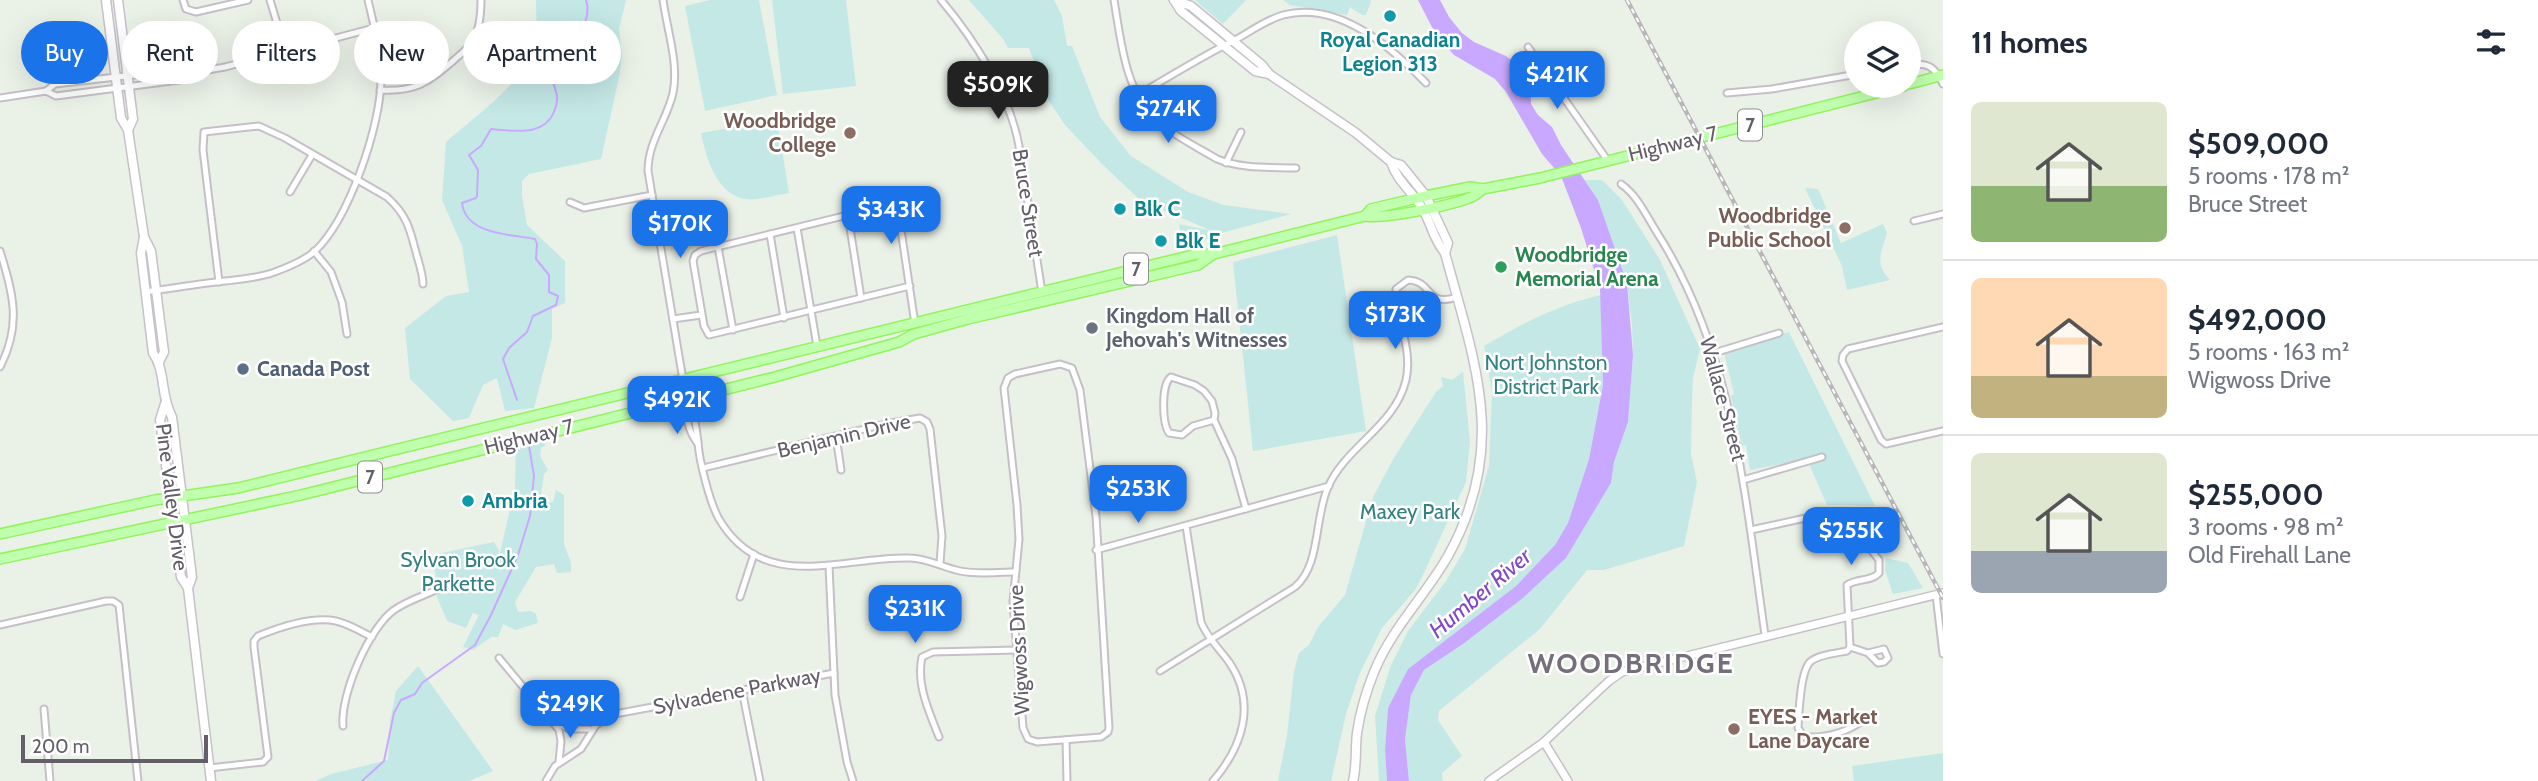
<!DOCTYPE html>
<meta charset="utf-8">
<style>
body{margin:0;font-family:Cabin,sans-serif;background:#f6f6f7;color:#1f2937;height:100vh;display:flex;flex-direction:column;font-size:26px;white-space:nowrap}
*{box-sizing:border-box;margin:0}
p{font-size:23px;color:#747a83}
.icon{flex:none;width:38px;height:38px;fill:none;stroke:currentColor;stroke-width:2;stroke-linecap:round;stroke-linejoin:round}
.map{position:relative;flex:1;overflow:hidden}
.panel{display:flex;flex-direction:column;background:#fff;width:595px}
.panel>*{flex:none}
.guide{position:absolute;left:21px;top:21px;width:665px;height:63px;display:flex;gap:14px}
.buttons{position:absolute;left:1844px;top:21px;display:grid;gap:14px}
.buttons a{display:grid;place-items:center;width:77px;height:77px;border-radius:50%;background:#fff;box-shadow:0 7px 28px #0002;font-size:35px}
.scale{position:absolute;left:21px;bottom:18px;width:187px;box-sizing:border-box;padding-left:7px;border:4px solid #635e68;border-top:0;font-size:19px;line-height:24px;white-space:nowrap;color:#635e68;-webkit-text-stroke:5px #fff;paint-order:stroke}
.price{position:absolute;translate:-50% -60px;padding:0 16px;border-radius:14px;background:#1a73e8;color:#fff;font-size:23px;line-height:46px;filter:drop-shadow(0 2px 4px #0008)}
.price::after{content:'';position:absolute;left:50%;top:42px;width:21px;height:16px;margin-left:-10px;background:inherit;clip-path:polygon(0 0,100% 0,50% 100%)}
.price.active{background:#222;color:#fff}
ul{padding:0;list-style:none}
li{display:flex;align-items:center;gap:21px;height:175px;padding:0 28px}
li+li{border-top:2px solid #e0e1e3}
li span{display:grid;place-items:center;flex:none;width:196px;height:140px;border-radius:10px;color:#555}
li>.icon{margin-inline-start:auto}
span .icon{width:84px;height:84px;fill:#fffc;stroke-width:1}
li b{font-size:30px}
h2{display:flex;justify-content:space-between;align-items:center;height:84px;padding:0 28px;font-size:30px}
.chip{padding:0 24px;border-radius:32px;background:#fff;box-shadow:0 7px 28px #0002;font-size:24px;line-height:63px}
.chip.active{background:#1a73e8;color:#fff}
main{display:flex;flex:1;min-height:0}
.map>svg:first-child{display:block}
.green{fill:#c4e8e6}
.water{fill:#c9a9ff}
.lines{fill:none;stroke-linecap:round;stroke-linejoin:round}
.stream{stroke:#c9a9ff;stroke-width:2}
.minor-casing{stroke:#c5c0c8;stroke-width:9}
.tertiary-casing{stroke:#c5c0c8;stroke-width:10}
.secondary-casing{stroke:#c6c1ca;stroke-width:11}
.primary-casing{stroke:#91f45d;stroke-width:12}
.minor{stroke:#fff;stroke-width:5}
.tertiary{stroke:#fff;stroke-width:7}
.secondary{stroke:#fff;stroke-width:8}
.primary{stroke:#c0ffae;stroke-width:9}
.rail-casing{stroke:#b7b6b8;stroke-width:4.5}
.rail{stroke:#fff;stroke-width:2;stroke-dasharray:5;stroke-linecap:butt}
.culture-dot{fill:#0f9aa8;stroke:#fff;stroke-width:2.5}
.education-dot{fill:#8d6e63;stroke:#fff;stroke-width:2.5}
.leisure-dot{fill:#2e9e5b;stroke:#fff;stroke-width:2.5}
.worship-dot{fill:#6b7280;stroke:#fff;stroke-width:2.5}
.service-dot{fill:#5c6f8a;stroke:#fff;stroke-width:2.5}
.labels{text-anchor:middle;stroke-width:5;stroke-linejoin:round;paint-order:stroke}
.shield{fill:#fff;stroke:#928e95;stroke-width:2}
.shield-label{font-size:19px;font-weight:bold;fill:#635e68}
.culture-label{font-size:21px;font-weight:bold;fill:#0d838f;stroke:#fff;text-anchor:start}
.education-label{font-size:21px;font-weight:bold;fill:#785e54;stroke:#fff;text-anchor:end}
.street-label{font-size:21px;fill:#635e68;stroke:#fff}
.leisure-label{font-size:21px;font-weight:bold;fill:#27864d;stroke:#fff;text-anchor:start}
.worship-label{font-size:21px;font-weight:bold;fill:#5b616d;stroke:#fff;text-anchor:start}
.park-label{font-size:21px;fill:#328281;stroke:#fff}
.service-label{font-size:21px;font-weight:bold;fill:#4e5e75;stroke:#fff;text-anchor:start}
.water-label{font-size:23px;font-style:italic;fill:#8047c7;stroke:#fff}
.district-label{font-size:28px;font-weight:bold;letter-spacing:2px;fill:#746f7a;stroke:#fff}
</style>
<main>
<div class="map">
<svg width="1943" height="781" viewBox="0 0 1943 781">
<rect width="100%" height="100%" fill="#eaf1e7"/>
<g class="green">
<path d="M 536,0 L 626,0 L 619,29 L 622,55 L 620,73 L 601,159 L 529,174 L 522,181 L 522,196 L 527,225 L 565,261 L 565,303 L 552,309 L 552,338 L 534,408 L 505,411 L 497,378 L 483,385 L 469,418 L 453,421 L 410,379 L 405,328 L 446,296 L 469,292 L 462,246 L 442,200 L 446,142 C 475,116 518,88 533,50 C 538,35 536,16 536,0 Z"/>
<polygon points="710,0 759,0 777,95 705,111 685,6"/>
<polygon points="772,0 846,0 856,86 783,94"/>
<polygon points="969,0 1054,0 1062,16 1067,46 1072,46 1100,117 1131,156 1188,192 1224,205 1291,214 1218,234 1184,250 1179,224 1212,231 1140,200 1103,165 1065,125 1047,98 1029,48 1008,48 1003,39"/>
<polygon points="1195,0 1246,0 1223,24"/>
<polygon points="1283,0 1370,0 1371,1 1366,15 1362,15 1350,7 1347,15 1290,5"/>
<path d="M 777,119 L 789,193 C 776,195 757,201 745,199 C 716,194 706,157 701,133 Z"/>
<polygon points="1585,180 1602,180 1622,200 1660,260 1700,349 1693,378 1692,402 1691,454 1697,482 1684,546 1604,570 1587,570 1540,629 1439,711 1438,720 1462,756 1442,773 1443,781 1409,781 1405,739 1411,695 1424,670 1463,644 1523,598 1566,558 1611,483 1614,462 1628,422 1633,355 1632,325 1627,283 1598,200"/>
<path d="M 1805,188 L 1818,189 L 1841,243 L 1883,224 L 1887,233 C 1881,254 1874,262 1890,280 L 1847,290 L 1842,266 Z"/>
<polygon points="1337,235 1366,431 1253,451 1233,262"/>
<path d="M 1601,295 L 1603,385 L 1589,459 L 1568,523 L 1555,545 L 1516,586 L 1408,669 L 1388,708 L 1385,750 L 1387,781 L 1379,781 L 1375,716 L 1391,665 L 1408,631 L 1446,581 L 1465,549 L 1489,466 L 1492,393 L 1484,346 C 1525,322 1555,306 1601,295 Z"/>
<polygon points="1789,332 1875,506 1827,505 1807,459 1750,470 1746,445 1742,446 1731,396 1734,394 1724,352"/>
<polygon points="1463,372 1470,442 1466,482 1423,575 1415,590 1382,628 1359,675 1346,714 1331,781 1278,781 1287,736 1294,671 1299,653 1309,645 1318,627 1345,595 1373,497 1395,456 1436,392 1443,386 1441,377 1452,380"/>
<polygon points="541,440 546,445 541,448 540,456 548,470 544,474 541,496 546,503 553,502 556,490 564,495 564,544 571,563 571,572 557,573 554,564 536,567 515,602 518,612 531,611 536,614 538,623 515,630 503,624 498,637 491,637 473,650 463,647 479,615 473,613 466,628 447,621 437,597 437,582 432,555 494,542 500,553 515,487 516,446"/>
<polygon points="1886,558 1908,563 1923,588 1893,594 1885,570"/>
<polygon points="418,666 493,771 469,781 315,781 331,774 388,760 390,722 396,691"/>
<polygon points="1943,753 1943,781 1854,781 1852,766"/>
</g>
<polygon class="water" points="1418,0 1440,0 1449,17 1462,33 1474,42 1506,56 1524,70 1531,80 1531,104 1538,115 1552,127 1561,145 1598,200 1627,283 1633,355 1628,422 1614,462 1611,483 1566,558 1523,598 1463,644 1424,670 1411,695 1405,739 1409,781 1387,781 1385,750 1388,708 1408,669 1516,586 1555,545 1568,523 1589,459 1603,385 1600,289 1581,228 1561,176 1542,154 1506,92 1495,79 1454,55 1436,35"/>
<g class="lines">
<g class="stream">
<path d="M 517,400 L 503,359 L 509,348 L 527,332 L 533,316 L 556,305 L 558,296 L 549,292 L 549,275 L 536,259 L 537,244 L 535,239 C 510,234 466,235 462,203 L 476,198 L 477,196 L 478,170 L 469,155 L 481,146 L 491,129 C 515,131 546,137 555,109 C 557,104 558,98 556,92 C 554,82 549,77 550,65 C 568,51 594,24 586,0"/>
<polyline points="362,781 384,761 394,713 401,700 415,694 422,683 475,645 491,615 518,555 530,516 534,476 529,446"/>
</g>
<g class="minor-casing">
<g id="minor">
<polyline points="183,0 186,9 196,12 248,0"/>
<polyline points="270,0 285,50"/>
<path d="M 663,0 C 667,30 679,63 673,93 C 667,120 648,141 648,171 L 686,398 C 686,416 687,430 698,444"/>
<path d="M 941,0 C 974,39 1010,95 1019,146 L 1042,292"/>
<path d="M 1114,0 C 1121,41 1125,92 1157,121 C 1174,136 1197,147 1217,159 C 1242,169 1270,167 1296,168"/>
<polyline points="1528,47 1608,161"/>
<path d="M 1909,65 C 1928,62 1935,67 1943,84"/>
<path d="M 380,90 C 416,92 427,83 453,61 C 459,55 468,49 472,42 C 480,30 481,14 481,0"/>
<polyline points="46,91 56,96 179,80 190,73 225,67 374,28"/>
<polyline points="1727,93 1772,89 1857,74"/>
<path d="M 1138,95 C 1169,77 1199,58 1231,42 C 1249,33 1263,21 1283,15 C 1338,0 1391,47 1426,83"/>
<polyline points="0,98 46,91 55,84 178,70 186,74"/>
<polyline points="1226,163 1241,132"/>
<path d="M 1621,184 C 1637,195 1646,215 1656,231 C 1734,352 1745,496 1765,635"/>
<polyline points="290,192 312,155"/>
<polyline points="570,202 584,208 652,195"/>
<polyline points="897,203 915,324"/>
<polyline points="848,215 861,298"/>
<polyline points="1914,221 1943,214"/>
<polyline points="797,228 817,346"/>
<polyline points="770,234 784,318"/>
<polyline points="718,247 733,330"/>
<path d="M 0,251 C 13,293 22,325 0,367"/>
<polyline points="314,251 331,272 342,302 347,334"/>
<path d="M 219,282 L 203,150 L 204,132 L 259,126 L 285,138 L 387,197 C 408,216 410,230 417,256 C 420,266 423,275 423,284"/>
<polyline points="910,286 709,335 704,326 693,261 695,255 701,251 921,197"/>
<path d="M 145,292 C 172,288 198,284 225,281 C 241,279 257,278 272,273 C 286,268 304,261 315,251 C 349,219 381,125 381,79 C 381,52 374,26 368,0"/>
<polyline points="673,319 701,315"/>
<polyline points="1943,327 1848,349 1843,355 1842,361 1881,440 1886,444 1943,431"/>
<polyline points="1714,353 1779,333"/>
<polygon points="1060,364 1072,368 1080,390 1096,516 1109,728 1108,732 1101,737 1037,742 1028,739 1023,728 1013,602 1019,539 1017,505 1004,388 1008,378 1015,374"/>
<path d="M 688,401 C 695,415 696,427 698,442 C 699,461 710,503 719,519 C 764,595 842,556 910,558 C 926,558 940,566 956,570 C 974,575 996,572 1014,572"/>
<path d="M 1214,420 L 1193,426 L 1182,435 L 1169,433 C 1162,423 1161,384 1171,377 L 1195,385 L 1204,391 L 1212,401 L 1215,413 L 1214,420 L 1232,459 L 1246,509"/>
<polyline points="836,436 841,470"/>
<polyline points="703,468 885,424 920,418 927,422 930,429 942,536 940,563"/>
<polyline points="1743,480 1822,457"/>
<path d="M 1858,522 L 1865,542 L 1879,560 L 1879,573 C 1871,582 1857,578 1847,585 L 1850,647 L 1847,651 C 1837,653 1817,655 1810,662 C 1800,672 1799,713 1798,728 L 1804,737 C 1826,738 1848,732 1865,719"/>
<path d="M 1186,526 L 1201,622 C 1207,638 1220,649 1229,662 C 1257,703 1243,746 1213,781"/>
<polyline points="1751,530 1828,513"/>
<polyline points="1096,550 1329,486"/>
<polyline points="829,566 835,695 847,762 853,781"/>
<polyline points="1936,595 1943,654"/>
<polyline points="740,597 754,554"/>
<polyline points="0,625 106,601 113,601 119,605 138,781"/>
<polyline points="1850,647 1868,653 1878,663 1884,662 1888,658 1884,649 1868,653"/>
<polyline points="499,658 559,730 561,741 559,762"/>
<path d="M 1160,671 L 1295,587 C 1321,565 1314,519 1328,487 C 1347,445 1395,426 1406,380 C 1413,348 1396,320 1396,289 L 1408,280 C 1434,281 1425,308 1457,297"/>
<polyline points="742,690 760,781"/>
<polyline points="44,709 50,781"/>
<polyline points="557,724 570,729 590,729 592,731"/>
<path d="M 343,726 C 340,695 369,628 394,610 C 413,597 435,593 453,581"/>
<path d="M 939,737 C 929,712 916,684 922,657 L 933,652 L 1017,650"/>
<polyline points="1066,740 1067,781"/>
<path d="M 209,768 L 263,762 L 268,757 L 254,647 L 254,641 L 258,636 C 280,627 312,616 336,621 C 349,624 360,631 372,637"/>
<polyline points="546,781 555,766 581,749 596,725 615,714 834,673"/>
</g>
</g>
<g class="tertiary-casing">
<g id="tertiary">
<polyline points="1544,742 1568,781"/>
<polyline points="1489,781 1544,742 1609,681 1622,672 1943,593"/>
</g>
</g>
<g class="secondary-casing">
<g id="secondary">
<path d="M 106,0 L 121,118 L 128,130 L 144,237 L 141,253 L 153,353 C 166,371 160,395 172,417 L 192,577 L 188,588 L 211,781"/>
<polyline points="118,0 133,119 128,130"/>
<polyline points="1174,0 1191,6 1262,65 1269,74 1356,133 1391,162 1401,165 1426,196 1448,243 1445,253"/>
<polyline points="1174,0 1181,11 1255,71 1269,74"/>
<polyline points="144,237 151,251 164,352 159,362"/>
<polyline points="165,404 160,420 181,577 188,588"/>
<path d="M 1353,781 C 1357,766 1355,749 1357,733 C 1360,712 1366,692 1374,672 C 1392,628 1425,596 1448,556 C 1509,446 1475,364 1445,253 C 1433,239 1431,222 1422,208 C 1412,191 1397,181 1391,162"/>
</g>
</g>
<g class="primary-casing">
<g id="primary">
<polyline points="1909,84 1943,75"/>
<polyline points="1365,216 1371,209 1426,196 1470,187 1483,189 1540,178 1904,86"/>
<path d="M 0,534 L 155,500 L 238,488 L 1197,254 L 1214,254 L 1365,216 C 1386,219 1448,206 1469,198 C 1474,197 1479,192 1483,189"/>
<polyline points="0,559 301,495 775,377 899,342 914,334 968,319 1198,265 1212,255"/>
</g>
</g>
<use href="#minor" class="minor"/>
<use href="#tertiary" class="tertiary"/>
<use href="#secondary" class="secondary"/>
<use href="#primary" class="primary"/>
<g class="rail-casing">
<polyline id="rail" points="1627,0 1943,598"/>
</g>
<use href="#rail" class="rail"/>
</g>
<g class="culture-dot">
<circle cx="1390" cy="16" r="7"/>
<circle cx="1120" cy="209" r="7"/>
<circle cx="1161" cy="241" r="7"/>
<circle cx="468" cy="501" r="7"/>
</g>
<g class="education-dot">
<circle cx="850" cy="133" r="7"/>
<circle cx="1845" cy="228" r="7"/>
<circle cx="1734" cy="729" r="7"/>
</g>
<circle class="leisure-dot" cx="1501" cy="267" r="7"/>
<circle class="worship-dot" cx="1092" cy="328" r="7"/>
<circle class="service-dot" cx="243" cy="369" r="7"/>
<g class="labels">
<g class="shield">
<rect x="1738" y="109.5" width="24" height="31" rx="5"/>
<rect x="1124" y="253.5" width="24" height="31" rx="5"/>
<rect x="358" y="461.5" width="24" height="31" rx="5"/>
</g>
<g class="shield-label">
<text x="1750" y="132">7</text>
<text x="1136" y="276">7</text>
<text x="370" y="484">7</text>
</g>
<g class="culture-label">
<text x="1390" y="47" text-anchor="middle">Royal Canadian<tspan x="1390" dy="24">Legion 313</tspan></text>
<text x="1134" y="216">Blk C</text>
<text x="1175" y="248">Blk E</text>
<text x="482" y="508">Ambria</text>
</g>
<g class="education-label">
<text x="836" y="128">Woodbridge<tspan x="836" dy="24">College</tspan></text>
<text x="1831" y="223">Woodbridge<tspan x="1831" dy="24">Public School</tspan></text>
<text x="1748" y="724" text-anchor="start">EYES - Market<tspan x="1748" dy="24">Lane Daycare</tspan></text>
</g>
<g class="street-label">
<text transform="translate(1673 144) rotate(-14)" y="7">Highway 7</text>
<text transform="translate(1028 203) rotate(81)" y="7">Bruce Street</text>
<text transform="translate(1723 399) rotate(75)" y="7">Wallace Street</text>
<text transform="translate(844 436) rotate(-13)" y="7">Benjamin Drive</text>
<text transform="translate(529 437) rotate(-14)" y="7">Highway 7</text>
<text transform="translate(172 497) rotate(83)" y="7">Pine Valley Drive</text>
<text transform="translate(1019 650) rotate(-93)" y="7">Wigwoss Drive</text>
<text transform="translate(737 691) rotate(-11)" y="7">Sylvadene Parkway</text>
</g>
<g class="leisure-label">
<text x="1515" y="262">Woodbridge<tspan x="1515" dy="24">Memorial Arena</tspan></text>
</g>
<g class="worship-label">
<text x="1106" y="323">Kingdom Hall of<tspan x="1106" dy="24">Jehovah's Witnesses</tspan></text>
</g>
<g class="park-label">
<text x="1546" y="370">Nort Johnston<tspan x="1546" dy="24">District Park</tspan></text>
<text x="1410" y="519">Maxey Park</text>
<text x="458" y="567">Sylvan Brook<tspan x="458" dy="24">Parkette</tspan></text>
</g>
<g class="service-label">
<text x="257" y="376">Canada Post</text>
</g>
<g class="water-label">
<text transform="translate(1480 593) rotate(-40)" y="8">Humber River</text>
</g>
<g class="district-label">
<text x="1631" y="673">WOODBRIDGE</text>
</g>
</g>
</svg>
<div class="buttons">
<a><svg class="icon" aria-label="layers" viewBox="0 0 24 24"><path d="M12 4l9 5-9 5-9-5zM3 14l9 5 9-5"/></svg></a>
</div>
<div class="scale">200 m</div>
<b class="price" style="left:1557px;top:111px">$421K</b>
<b class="price active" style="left:998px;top:121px">$509K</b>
<b class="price" style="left:1168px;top:145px">$274K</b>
<b class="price" style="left:891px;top:246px">$343K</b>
<b class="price" style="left:680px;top:260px">$170K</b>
<b class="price" style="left:1395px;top:351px">$173K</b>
<b class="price" style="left:677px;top:436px">$492K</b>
<b class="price" style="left:1138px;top:525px">$253K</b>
<b class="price" style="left:1851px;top:567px">$255K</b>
<b class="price" style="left:915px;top:645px">$231K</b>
<b class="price" style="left:570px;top:740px">$249K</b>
<div class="guide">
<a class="chip active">Buy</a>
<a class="chip">Rent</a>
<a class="chip">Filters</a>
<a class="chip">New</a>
<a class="chip">Apartment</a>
</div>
</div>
<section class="panel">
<h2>11 homes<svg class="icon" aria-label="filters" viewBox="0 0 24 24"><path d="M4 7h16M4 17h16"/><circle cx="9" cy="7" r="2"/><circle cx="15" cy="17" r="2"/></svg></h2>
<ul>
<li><span style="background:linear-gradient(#dfe7d0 60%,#8fb573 0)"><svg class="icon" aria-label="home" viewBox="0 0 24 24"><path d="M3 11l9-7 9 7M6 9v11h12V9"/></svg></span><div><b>$509,000</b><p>5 rooms · 178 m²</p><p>Bruce Street</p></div></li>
<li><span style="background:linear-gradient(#ffd9b3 70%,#c2b280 0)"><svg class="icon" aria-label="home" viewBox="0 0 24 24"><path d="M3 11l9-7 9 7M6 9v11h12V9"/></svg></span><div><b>$492,000</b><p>5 rooms · 163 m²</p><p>Wigwoss Drive</p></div></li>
<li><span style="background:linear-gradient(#dfe7d0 70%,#9aa5b1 0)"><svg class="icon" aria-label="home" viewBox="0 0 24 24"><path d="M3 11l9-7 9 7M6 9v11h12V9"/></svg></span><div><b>$255,000</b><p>3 rooms · 98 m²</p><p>Old Firehall Lane</p></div></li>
</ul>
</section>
</main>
